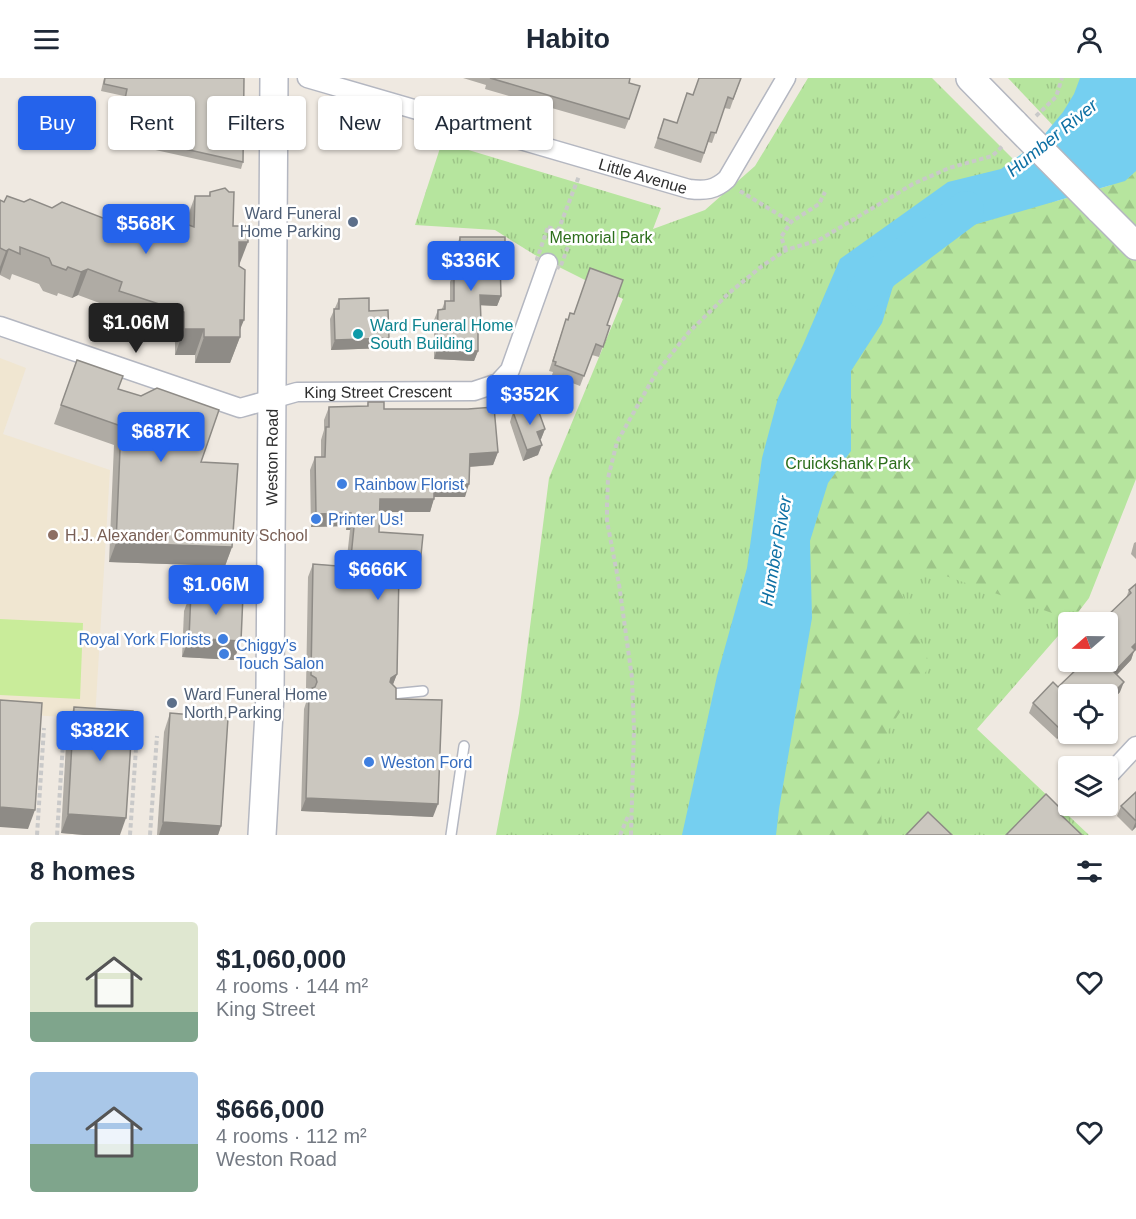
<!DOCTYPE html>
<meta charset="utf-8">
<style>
body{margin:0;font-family:Helvetica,sans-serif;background:#f2f2f3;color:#1f2937;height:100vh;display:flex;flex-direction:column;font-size:22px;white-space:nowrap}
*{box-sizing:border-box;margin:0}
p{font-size:20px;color:#747a83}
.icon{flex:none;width:33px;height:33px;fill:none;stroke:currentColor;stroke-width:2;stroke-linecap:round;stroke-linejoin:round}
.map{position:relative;height:757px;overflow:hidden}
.side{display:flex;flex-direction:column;background:#fff;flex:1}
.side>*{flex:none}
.hud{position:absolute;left:18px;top:18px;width:600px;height:54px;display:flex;gap:12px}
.needle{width:39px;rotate:250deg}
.tools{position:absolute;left:1058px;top:534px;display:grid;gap:12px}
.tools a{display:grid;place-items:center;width:60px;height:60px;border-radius:6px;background:#fff;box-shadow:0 2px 4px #0004;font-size:30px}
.price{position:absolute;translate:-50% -51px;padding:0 14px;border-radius:6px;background:#2563eb;color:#fff;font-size:20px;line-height:39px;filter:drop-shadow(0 2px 3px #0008)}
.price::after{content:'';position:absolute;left:50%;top:36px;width:18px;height:14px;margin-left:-9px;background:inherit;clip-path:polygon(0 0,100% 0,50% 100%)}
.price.current{background:#222;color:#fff}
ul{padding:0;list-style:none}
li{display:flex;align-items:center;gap:18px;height:150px;padding:0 30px}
li span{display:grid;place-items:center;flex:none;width:168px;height:120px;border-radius:6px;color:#555}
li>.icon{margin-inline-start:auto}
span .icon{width:72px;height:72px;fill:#fffc;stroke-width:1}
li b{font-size:26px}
h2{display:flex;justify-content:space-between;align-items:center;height:72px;padding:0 30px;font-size:26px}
.pill{padding:0 21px;border-radius:6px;background:#fff;box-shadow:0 2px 4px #0004;font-size:21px;line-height:54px}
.pill.current{background:#2563eb;color:#fff}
header{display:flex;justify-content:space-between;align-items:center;height:78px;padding:0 30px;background:#fff;font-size:27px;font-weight:700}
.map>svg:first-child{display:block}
.education{fill:#f0e6d1}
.grass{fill:url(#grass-tufts)}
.forest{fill:url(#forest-firs)}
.pitch{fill:#c9ec9a}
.water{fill:#75cff0}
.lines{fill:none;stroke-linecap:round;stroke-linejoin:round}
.river{stroke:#75cff0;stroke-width:36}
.service-casing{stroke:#b4b7c1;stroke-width:12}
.minor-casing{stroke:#b4b7c1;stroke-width:21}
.secondary-casing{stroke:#b4b7c1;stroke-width:30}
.path{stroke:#c9c9c9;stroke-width:4;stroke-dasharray:4.5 3;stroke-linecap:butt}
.service{stroke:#fff;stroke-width:9}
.minor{stroke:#fff;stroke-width:18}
.secondary{stroke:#fff;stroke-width:27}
.secondary-bridge-casing{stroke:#b4b7c1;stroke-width:30;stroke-linecap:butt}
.secondary-bridge{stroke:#fff;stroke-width:27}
.wall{fill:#afaba4}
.shaded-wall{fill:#8e8b86}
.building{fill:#cbc7bf;stroke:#8e8b86;stroke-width:1.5}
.service-dot{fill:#5c6f8a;stroke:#fff;stroke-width:2}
.culture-dot{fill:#0f9aa8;stroke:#fff;stroke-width:2}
.shop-dot{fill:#3f7fe0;stroke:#fff;stroke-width:2}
.education-dot{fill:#8d6e63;stroke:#fff;stroke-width:2}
.labels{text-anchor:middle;stroke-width:5;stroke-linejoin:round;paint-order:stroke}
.street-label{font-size:16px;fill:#2e2e2e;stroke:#fff}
.service-label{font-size:16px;fill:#4e5e75;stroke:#fff;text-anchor:end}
.park-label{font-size:16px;fill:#2c6e1b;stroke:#fff}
.culture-label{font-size:16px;fill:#0d838f;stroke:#fff;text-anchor:start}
.shop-label{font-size:16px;fill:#366cbe;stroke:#fff;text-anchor:start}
.education-label{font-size:16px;fill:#785e54;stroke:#fff;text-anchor:start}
.water-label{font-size:18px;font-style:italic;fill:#0d6fa3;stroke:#fff}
</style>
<header><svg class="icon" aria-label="menu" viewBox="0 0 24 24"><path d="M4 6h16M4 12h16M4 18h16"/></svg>Habito<svg class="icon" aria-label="person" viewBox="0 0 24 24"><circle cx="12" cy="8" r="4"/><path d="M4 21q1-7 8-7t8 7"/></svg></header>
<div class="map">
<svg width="1136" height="757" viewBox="0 0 1136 757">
<defs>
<pattern id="grass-tufts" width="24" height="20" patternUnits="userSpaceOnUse" patternTransform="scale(1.5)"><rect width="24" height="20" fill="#b6e59e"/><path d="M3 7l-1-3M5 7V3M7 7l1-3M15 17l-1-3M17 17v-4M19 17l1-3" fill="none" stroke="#9dc588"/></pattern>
<pattern id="forest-firs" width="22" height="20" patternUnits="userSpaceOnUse" patternTransform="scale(1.5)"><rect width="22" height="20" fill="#b6e59e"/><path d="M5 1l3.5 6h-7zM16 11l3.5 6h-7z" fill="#9dc588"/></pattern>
</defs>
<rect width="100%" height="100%" fill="#efe9e1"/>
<polygon class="education" points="0,280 26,290 3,356 110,392 95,641 0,635"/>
<g class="grass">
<polygon points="808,0 932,0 1136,204 1136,395 1078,535 977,651 1089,757 496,757 519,635 549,400 623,221 535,177 495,152 415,147 442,64 661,130 653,151 705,132 755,88"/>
<polygon points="1008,0 1136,0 1136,135"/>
</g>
<polygon class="forest" points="1136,93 1136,401 1089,520 1079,533 1052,535 923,490 906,495 898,505 930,587 879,667 882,757 776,757 779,731 812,540 810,463 828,405 851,373 851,293 882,245 902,178 915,164 1125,103"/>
<polygon class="pitch" points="0,541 83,545 80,621 0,617"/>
<polygon class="water" points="1080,0 1136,0 1136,93 1125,103 915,164 902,178 882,245 851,293 851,373 828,405 810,463 812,540 779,731 776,757 682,757 717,598 747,490 762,380 778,320 803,267 840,181 948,104 1001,91 1039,63 1063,34 1074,16"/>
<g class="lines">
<polyline class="river" points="865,214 882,194 966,131"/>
<g class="service-casing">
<g id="service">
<polyline points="392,616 423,613"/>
<polyline points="273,617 306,617"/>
<polyline points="451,757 464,668"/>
</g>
</g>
<g class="minor-casing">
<g id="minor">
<path id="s1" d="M 307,0 L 689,111 C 705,113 715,112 727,101 L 786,0"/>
<path id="s2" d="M 0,248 L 240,330 L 297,314 L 474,313 L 498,305 L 510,292 L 548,185"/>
<polyline points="1107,699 1136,668"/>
</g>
</g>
<g class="secondary-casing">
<g id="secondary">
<polyline points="970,0 1015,46"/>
<polyline points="1099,131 1136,168"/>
<path id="s3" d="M 262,757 L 270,617 L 274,0"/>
</g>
</g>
<g class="path">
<polyline points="1036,38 1056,19 1062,0"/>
<polyline points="740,113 791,144"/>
<polygon points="548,149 572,158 560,190 537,181"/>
<polyline points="558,153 579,98"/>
<polyline points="786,172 781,159 791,144 819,126 825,114"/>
<polyline points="37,757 44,650"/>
<polyline points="57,757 64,650"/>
<polyline points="130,757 137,656"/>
<polyline points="150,757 157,658"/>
<polyline points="620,757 629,736"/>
<polyline points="631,757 634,651 632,600 619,506 607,443 607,427 608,400 617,364 656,295 689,254 729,215 762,188 786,172 819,162 913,106 949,90 992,78 1004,67"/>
</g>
<use href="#service" class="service"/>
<use href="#minor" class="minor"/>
<use href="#secondary" class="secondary"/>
<g class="secondary-bridge-casing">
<polyline id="secondary-bridge" points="1015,46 1099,131"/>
</g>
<use href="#secondary-bridge" class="secondary-bridge"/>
</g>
<g class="wall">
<polygon points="104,0 244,0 243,84 241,91 115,63 124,18 101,13"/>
<polygon points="463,0 630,0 629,5 629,41 625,51 485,11 486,7"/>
<polygon points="741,0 730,31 724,30 712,65 708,64 701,85 654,70 664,41 677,45 693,17"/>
<polygon points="210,114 233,148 239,188 240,259 230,285 195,285 195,277 175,277 175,260 110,239 113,230 78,217 72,220 58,215 57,218 43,213 39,206 12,196 10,202 0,197 0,122 4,124 24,124 52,130 135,149 185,146 195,118 209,118"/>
<polygon points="460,159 505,182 502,192 500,192 501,218 497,228 480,227 481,243 478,249 478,273 474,283 434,281 434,242 438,232 442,231 445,223 450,223 450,204 454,194 456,193 456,169"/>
<polygon points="339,221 369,233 385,270 331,272 330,241"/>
<polygon points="566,241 610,248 599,279 592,277 580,308 552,297 553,294 549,293"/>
<polygon points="77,282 118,311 201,384 232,469 225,488 109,484 114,367 54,346"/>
<polygon points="368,324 384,331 498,374 493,387 470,389 465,419 434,419 430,434 379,434 379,454 419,497 414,510 399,507 397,596 393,606 396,621 433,739 301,733 304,631 310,612 306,610 308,499 313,486 346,488 350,452 346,452 346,448 311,449 310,392 315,379 321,379 321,362 324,352 324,342 329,329 367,329"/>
<polygon points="513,334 545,351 541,361 540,362 538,377 523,383 510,344"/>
<polygon points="1136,464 1136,481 1131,476 1134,465"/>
<polygon points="1136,506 1134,573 1131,582 1117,597 1120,614 1107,628 1107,616 1068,616 1068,650 1057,661 1029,635 1033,625 1058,609 1073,595 1067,588 1068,584 1107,584 1104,541 1126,520 1129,512"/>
<polygon points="191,514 241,563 234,582 182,579 184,533"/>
<polygon points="74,629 120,757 84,757 61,755 67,648"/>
<polygon points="170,635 221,748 218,757 157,757 164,654"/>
<polygon points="1136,714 1136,749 1132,753 1117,738 1121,728"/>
</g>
<g class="shaded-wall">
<polygon points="239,164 248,164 238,190"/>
<polygon points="9,171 0,197 0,189 6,173"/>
<polygon points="500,182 505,182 502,192 496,192"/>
<polygon points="88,191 78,217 72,220 81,194"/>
<polygon points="480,217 501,218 497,228 476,227"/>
<polygon points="240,242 244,242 237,259 240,259 230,285 195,285 204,259"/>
<polygon points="184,251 204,251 195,277 175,277"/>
<polygon points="389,260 385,270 331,272 335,262"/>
<polygon points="437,271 478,273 474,283 434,281"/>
<polygon points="545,351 541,361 533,364 537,354"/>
<polygon points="542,367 538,377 523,383 527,372"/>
<polygon points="498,374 493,387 465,389 470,376"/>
<polygon points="434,406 469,406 465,419 430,419"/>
<polygon points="380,421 434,421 430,434 375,434"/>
<polygon points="351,435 346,448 311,449 316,436"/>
<polygon points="351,439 355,439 350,452 346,452"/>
<polygon points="116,465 232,469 225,488 109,484"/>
<polygon points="189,560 241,563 234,582 182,579"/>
<polygon points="1136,565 1136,572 1134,573 1131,582 1110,604 1114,594 1132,569"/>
<polygon points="397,596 392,609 386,613 391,600"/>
<polygon points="1124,604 1120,614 1107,628 1107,621"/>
<polygon points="1068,643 1068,650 1057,661 1060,651"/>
<polygon points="306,720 438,726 433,739 301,733"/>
<polygon points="0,729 35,732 28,751 0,749"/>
<polygon points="68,736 126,740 120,757 84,757 61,755"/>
<polygon points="1136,743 1136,749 1132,753"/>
<polygon points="163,744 221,748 218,757 159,757"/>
</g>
<g class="building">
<polygon points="105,0 244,0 243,84 118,56 127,11 104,6"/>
<polygon points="490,0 630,0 629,5 640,8 629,41"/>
<polygon points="699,0 741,0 733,21 728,19 716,55 711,54 704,75 658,60 664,41 677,45 687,15 693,17"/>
<polygon points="225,110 229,114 234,114 233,148 248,148 248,164 239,164 239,188 245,192 244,242 240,242 240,259 204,259 204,251 184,251 184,234 119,213 122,204 88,191 81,194 68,189 66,192 52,187 49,180 20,169 20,176 9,171 6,173 0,170 0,122 4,124 7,118 24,124 30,121 52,130 62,124 113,144 117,142 135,149 142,130 194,149 195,118 210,118 210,114"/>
<polygon points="460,159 505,159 505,182 500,182 501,218 480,217 481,243 478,243 478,273 437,271 438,232 445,231 445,223 454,223 454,194 459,193"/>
<polygon points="590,190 623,202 607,247 610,248 603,269 596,266 584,298 555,287 556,284 553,283 566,241 568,242 570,235 574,236"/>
<polygon points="369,220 369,233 388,232 389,260 335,262 334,231 339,231 339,221"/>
<polygon points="77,282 123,298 118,311 141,318 157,310 219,332 201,384 238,386 232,469 116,465 121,348 61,327"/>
<polygon points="368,324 384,324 384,331 468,331 494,329 498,374 470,376 469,406 434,406 434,421 380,421 379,454 423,457 419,497 399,494 397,596 391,600 390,604 396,610 396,621 442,622 438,726 306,720 309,618 310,611 315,609 317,604 316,600 311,597 313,486 350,489 355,439 351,439 351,435 316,436 315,379 325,379 326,349 329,349 329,329 368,328"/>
<polygon points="536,326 545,351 537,354 542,367 527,372 513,334"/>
<polygon points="1136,506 1136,565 1132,569 1135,572 1114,594 1124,604 1107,621 1107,616 1068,616 1068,643 1060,651 1033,625 1053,604 1058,609 1080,588 1076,584 1107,584 1107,544 1097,544 1102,539 1104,541 1131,515 1129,512"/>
<polygon points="191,514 243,517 241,563 189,560"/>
<polygon points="0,622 42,625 35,732 0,729"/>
<polygon points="74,629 133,633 126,740 68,736"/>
<polygon points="170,635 228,640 221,748 163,744"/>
<polygon points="1136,714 1136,743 1121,728"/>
<polygon points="1046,716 1064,734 1061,737 1082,757 1006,757"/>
<polygon points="928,734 952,757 906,757"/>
</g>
<g class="service-dot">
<circle cx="353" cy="144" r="6"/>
<circle cx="172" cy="625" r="6"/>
</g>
<circle class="culture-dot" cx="358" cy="256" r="6"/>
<g class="shop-dot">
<circle cx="342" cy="406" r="6"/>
<circle cx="316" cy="441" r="6"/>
<circle cx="223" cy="561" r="6"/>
<circle cx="224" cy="576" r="6"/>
<circle cx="369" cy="684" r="6"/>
</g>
<circle class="education-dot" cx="53" cy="457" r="6"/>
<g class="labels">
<g class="street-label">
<text dy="6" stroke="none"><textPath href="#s1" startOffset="350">Little Avenue</textPath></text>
<text dy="6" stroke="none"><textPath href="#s2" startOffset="394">King Street Crescent</textPath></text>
<text dy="6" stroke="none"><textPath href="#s3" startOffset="378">Weston Road</textPath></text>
</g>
<g class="service-label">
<text x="341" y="141">Ward Funeral<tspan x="341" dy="18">Home Parking</tspan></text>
<text x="184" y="622" text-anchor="start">Ward Funeral Home<tspan x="184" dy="18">North Parking</tspan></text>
</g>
<g class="park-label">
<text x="601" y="165">Memorial Park</text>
<text x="848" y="391">Cruickshank Park</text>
</g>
<g class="culture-label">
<text x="370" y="253">Ward Funeral Home<tspan x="370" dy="18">South Building</tspan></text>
</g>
<g class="shop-label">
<text x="354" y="412">Rainbow Florist</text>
<text x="328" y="447">Printer Us!</text>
<text x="211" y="567" text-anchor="end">Royal York Florists</text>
<text x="236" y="573">Chiggy's<tspan x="236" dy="18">Touch Salon</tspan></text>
<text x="381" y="690">Weston Ford</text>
</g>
<g class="education-label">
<text x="65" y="463">H.J. Alexander Community School</text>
</g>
<g class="water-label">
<text transform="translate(1052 60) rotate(-39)" y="6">Humber River</text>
<text transform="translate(776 473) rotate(-80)" y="6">Humber River</text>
</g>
</g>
</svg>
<div class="tools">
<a><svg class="needle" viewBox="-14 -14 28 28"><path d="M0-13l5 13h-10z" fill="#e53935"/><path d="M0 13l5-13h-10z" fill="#747a83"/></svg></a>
<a><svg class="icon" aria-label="locate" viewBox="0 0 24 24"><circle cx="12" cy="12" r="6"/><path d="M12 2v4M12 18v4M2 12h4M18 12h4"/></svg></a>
<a><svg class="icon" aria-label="layers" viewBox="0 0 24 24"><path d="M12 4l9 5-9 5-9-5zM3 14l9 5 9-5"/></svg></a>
</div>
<b class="price" style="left:146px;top:177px">$568K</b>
<b class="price" style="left:471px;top:214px">$336K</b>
<b class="price current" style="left:136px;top:276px">$1.06M</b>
<b class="price" style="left:530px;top:348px">$352K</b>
<b class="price" style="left:161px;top:385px">$687K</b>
<b class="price" style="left:378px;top:523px">$666K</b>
<b class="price" style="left:216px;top:538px">$1.06M</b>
<b class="price" style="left:100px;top:684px">$382K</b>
<div class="hud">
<a class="pill current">Buy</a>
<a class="pill">Rent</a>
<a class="pill">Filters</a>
<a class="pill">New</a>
<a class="pill">Apartment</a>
</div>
</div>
<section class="side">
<h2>8 homes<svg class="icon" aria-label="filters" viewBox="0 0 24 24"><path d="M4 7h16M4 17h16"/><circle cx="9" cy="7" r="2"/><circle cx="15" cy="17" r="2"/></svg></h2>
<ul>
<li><span style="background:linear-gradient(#dfe7d0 75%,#7fa58c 0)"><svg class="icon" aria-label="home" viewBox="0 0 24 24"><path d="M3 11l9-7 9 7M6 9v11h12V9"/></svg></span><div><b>$1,060,000</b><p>4 rooms · 144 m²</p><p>King Street</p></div><svg class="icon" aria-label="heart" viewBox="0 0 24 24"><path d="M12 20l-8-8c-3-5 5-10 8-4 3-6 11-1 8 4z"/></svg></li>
<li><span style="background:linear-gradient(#a9c7e8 60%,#7fa58c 0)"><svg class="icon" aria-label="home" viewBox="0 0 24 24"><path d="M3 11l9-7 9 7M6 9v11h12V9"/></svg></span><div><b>$666,000</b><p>4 rooms · 112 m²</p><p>Weston Road</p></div><svg class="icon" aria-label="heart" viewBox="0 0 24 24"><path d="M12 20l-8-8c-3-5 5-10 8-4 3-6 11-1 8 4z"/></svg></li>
</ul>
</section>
